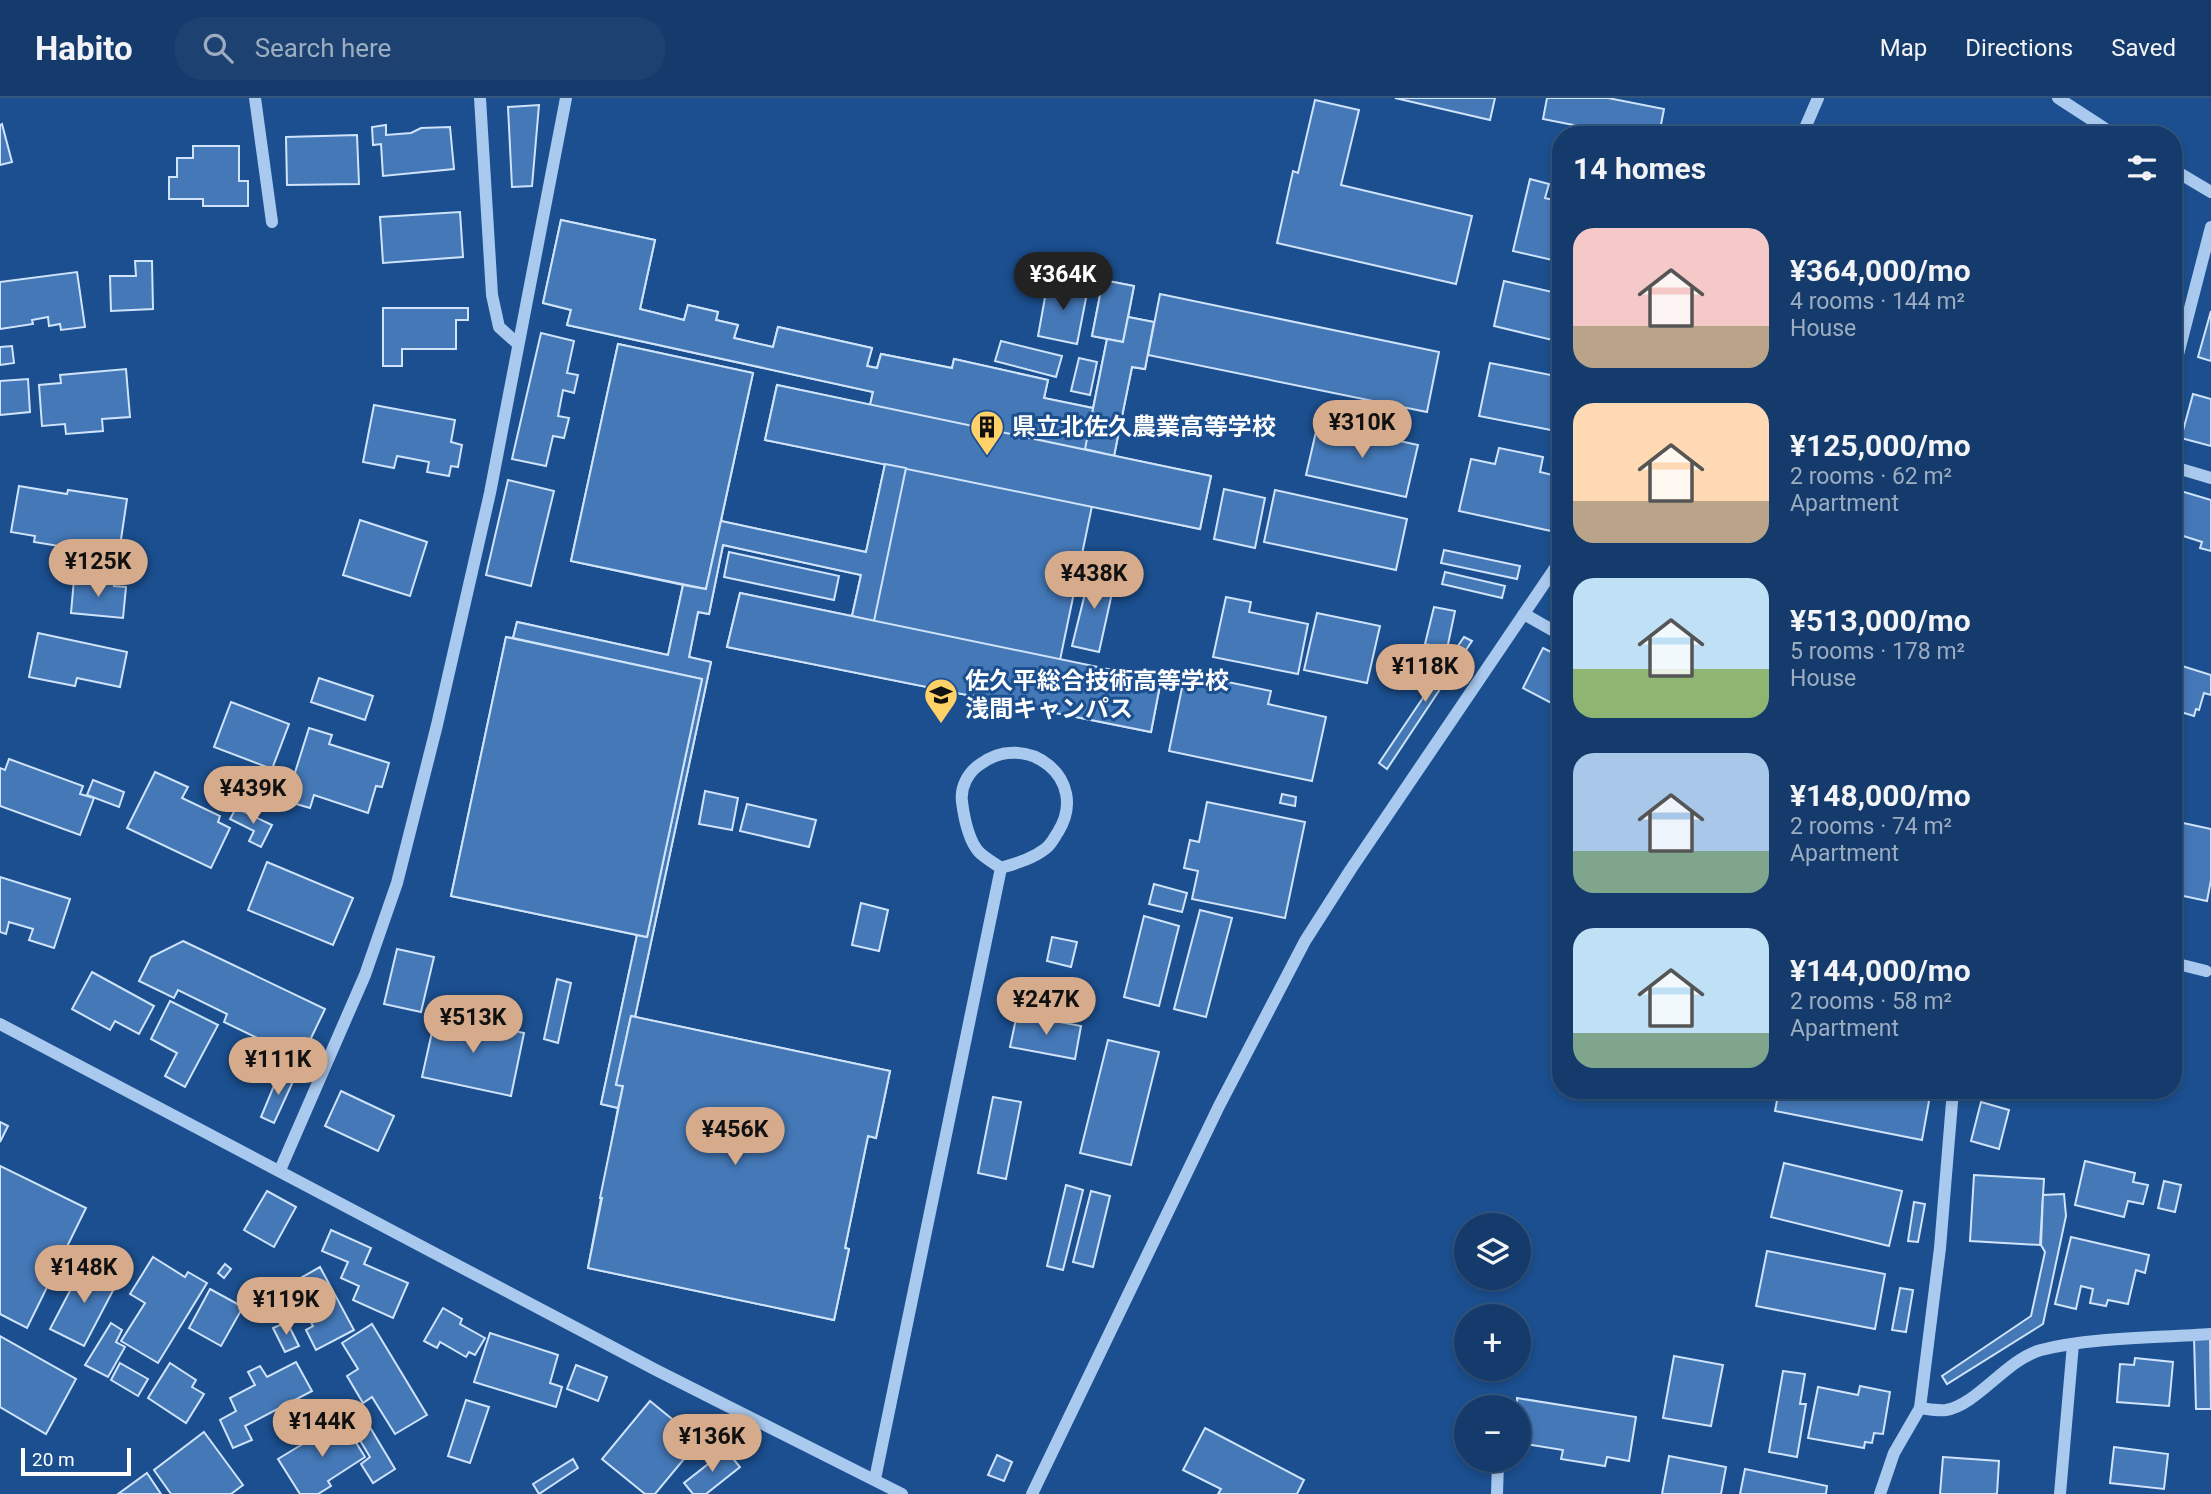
<!DOCTYPE html>
<meta charset="utf-8">
<style>
body{margin:0;font-family:Roboto,"Noto Sans JP",sans-serif;background:#1d4271;color:#f1f3f6;height:100vh;display:flex;flex-direction:column;font-size:26px;white-space:nowrap}
*{box-sizing:border-box;margin:0}
p{font-size:23px;color:#9dadc1}
.icon{flex:none;width:38px;height:38px;fill:none;stroke:currentColor;stroke-width:2;stroke-linecap:round;stroke-linejoin:round}
.map{position:relative;flex:1;overflow:hidden}
.panel{position:absolute;left:1552px;top:28px;width:630px;height:973px;display:flex;flex-direction:column;background:#143b6b;border-radius:28px;box-shadow:0 4px 10px #0003,0 0 0 2px #33557e}
.panel>*{flex:none}
.controls{position:absolute;left:1454px;top:1115px;display:grid;gap:14px}
.controls a{display:grid;place-items:center;width:77px;height:77px;border-radius:50%;background:#143b6b;box-shadow:0 4px 10px #0003,0 0 0 2px #33557e;font-size:35px}
.scale{position:absolute;left:21px;bottom:18px;width:110px;box-sizing:border-box;padding-left:7px;border:4px solid #fff;border-top:0;font-size:19px;line-height:24px;white-space:nowrap;color:#fff;-webkit-text-stroke:5px #1b4f8f;paint-order:stroke}
.price{position:absolute;translate:-50% -60px;padding:0 16px;border-radius:24px;background:#d6ab8b;color:#111;font-size:23px;line-height:46px;filter:drop-shadow(0 2px 4px #0008)}
.price::after{content:'';position:absolute;left:50%;top:42px;width:21px;height:16px;margin-left:-10px;background:inherit;clip-path:polygon(0 0,100% 0,50% 100%)}
.price.current{background:#222;color:#fff}
ul{padding:0;list-style:none}
li{display:flex;align-items:center;gap:21px;height:175px;padding:0 21px}
li span{display:grid;place-items:center;flex:none;width:196px;height:140px;border-radius:21px;color:#555}
li>.icon{margin-inline-start:auto}
span .icon{width:84px;height:84px;fill:#fffc;stroke-width:1}
li b{font-size:30px}
h2{display:flex;justify-content:space-between;align-items:center;height:84px;padding:0 21px;font-size:30px}
header{display:flex;align-items:center;gap:42px;box-sizing:border-box;height:98px;padding:0 35px;background:#143b6b;border-bottom:2px solid #33557e}
header strong{font-size:33px}
nav{display:flex;gap:38px;margin-inline-start:auto;font-size:24px}
.search{width:490px;height:63px;background:#1d4271;display:flex;align-items:center;gap:18px;box-sizing:border-box;padding:0 24px;border-radius:28px;color:#9dadc1;font-size:26px}
.map>svg:first-child{display:block}
.building{fill:#4478b7;stroke:#cfe3fa;stroke-width:2}
.lines{fill:none;stroke-linecap:round;stroke-linejoin:round}
.minor{stroke:#a9c9ee;stroke-width:12}
.labels{text-anchor:middle;stroke-width:6;stroke-linejoin:round;paint-order:stroke}
.poi-label{font-size:24px;font-weight:bold;fill:#fff;stroke:#1b4f8f;text-anchor:start}
</style>
<header>
<strong>Habito</strong>
<div class="search"><svg class="icon" aria-label="search" viewBox="0 0 24 24"><circle cx="10" cy="10" r="6"/><path d="M15 15l6 6"/></svg>Search here</div>
<nav><a>Map</a><a>Directions</a><a>Saved</a></nav>
</header>
<div class="map">
<svg width="2211" height="1396" viewBox="0 0 2211 1396">
<rect width="100%" height="100%" fill="#1b4f8f"/>
<g class="building">
<polygon points="1395,0 1495,0 1490,22"/>
<polygon points="1547,0 1608,0 1664,11 1659,37 1624,37 1543,21"/>
<polygon points="1315,2 1359,12 1341,87 1472,118 1456,186 1277,145 1293,73 1298,75"/>
<polygon points="539,7 532,88 512,89 508,9"/>
<polygon points="2,26 12,64 0,67 0,27"/>
<polygon points="386,27 386,37 411,35 421,30 450,29 454,71 383,78 381,46 373,47 372,29"/>
<polygon points="357,37 359,86 287,87 286,39"/>
<polygon points="193,48 239,48 239,83 248,83 248,108 203,108 203,101 169,101 169,79 177,79 177,60 193,60"/>
<polygon points="1530,81 1549,86 1545,100 1561,104 1561,164 1513,153"/>
<polygon points="460,114 463,159 383,165 380,119"/>
<polygon points="561,122 655,142 640,211 684,222 688,207 718,214 716,222 738,227 734,240 773,249 778,229 872,250 867,268 877,270 881,256 952,270 954,261 1048,282 1044,300 1093,310 1085,351 870,307 873,294 567,227 571,212 543,205"/>
<polygon points="561,122 655,142 640,211 684,222 688,207 718,214 716,222 738,227 734,240 773,249 778,229 872,250 867,268 877,270 881,256 952,270 954,261 1048,282 1044,300 1093,310 1107,241 1092,238 1103,182 1134,188 1128,219 1154,224 1145,271 1132,269 1114,358 1211,378 1200,431 1092,408 1060,562 1161,582 1151,634 727,549 740,495 852,518 861,477 723,447 709,516 698,514 689,559 711,564 635,919 890,973 876,1040 868,1038 845,1150 849,1151 834,1222 588,1170 618,1010 601,1006 637,837 451,798 506,539 513,540 517,524 668,557 683,487 571,463 618,246 753,275 721,423 866,454 885,366 765,342 777,287 870,307 873,294 567,227 571,212 543,205"/>
<polygon points="135,163 152,163 153,211 111,213 110,178 136,178"/>
<polygon points="77,174 85,229 61,232 60,226 49,228 48,219 32,222 33,226 0,231 0,184"/>
<polygon points="1103,182 1134,188 1123,244 1092,238"/>
<polygon points="1048,183 1088,190 1077,246 1038,238"/>
<polygon points="1504,183 1561,196 1561,244 1494,228"/>
<polygon points="1160,196 1439,254 1427,314 1148,257"/>
<polygon points="383,210 468,210 468,222 456,222 456,251 402,251 402,268 383,268"/>
<polygon points="2211,213 2211,263 2198,259"/>
<polygon points="1128,219 1154,224 1145,271 1132,269 1114,358 1085,351 1107,241 1123,244"/>
<polygon points="541,235 574,243 567,275 578,277 574,295 563,292 558,318 569,320 564,340 553,338 546,368 512,361"/>
<polygon points="1001,243 1062,258 1056,279 995,263"/>
<polygon points="618,246 753,275 706,491 571,463"/>
<polygon points="12,248 14,265 0,267 0,249"/>
<polygon points="1079,260 1097,264 1090,297 1071,293"/>
<polygon points="1490,265 1561,279 1561,334 1479,318"/>
<polygon points="126,271 130,319 102,321 103,333 66,336 65,326 42,328 39,287 61,285 60,277"/>
<polygon points="28,281 30,314 0,317 0,283"/>
<polygon points="777,287 1211,378 1200,431 765,342"/>
<polygon points="2193,296 2211,301 2211,348 2181,340"/>
<polygon points="374,307 455,322 451,344 462,347 458,369 451,368 449,378 427,374 429,364 397,358 394,370 363,364"/>
<polygon points="1318,325 1418,347 1406,399 1306,377"/>
<polygon points="1499,350 1543,359 1540,374 1561,379 1551,433 1459,413 1471,361 1495,366"/>
<polygon points="885,366 906,370 874,523 852,518 861,477 723,447 709,516 698,514 689,559 711,564 635,919 631,918 616,987 623,988 618,1010 601,1006 637,837 647,839 702,581 513,540 517,524 668,557 683,487 706,491 721,423 866,454"/>
<polygon points="508,382 554,393 531,488 486,477"/>
<polygon points="19,388 67,396 68,392 127,401 120,448 84,443 82,459 58,455 59,448 34,444 35,438 11,434"/>
<polygon points="1224,391 1265,400 1255,450 1214,441"/>
<polygon points="2174,391 2211,402 2211,453 2200,450 2202,444 2174,435"/>
<polygon points="1275,392 1407,421 1396,472 1264,444"/>
<polygon points="360,422 427,444 410,498 343,477"/>
<polygon points="1444,452 1520,468 1517,481 1441,465"/>
<polygon points="729,454 839,478 834,502 724,479"/>
<polygon points="1091,471 1116,477 1099,554 1072,548"/>
<polygon points="1445,474 1505,488 1502,500 1442,486"/>
<polygon points="74,481 114,484 114,488 126,489 123,520 71,515"/>
<polygon points="740,495 1161,582 1151,634 727,549"/>
<polygon points="1226,499 1251,504 1249,514 1308,526 1298,576 1213,559"/>
<polygon points="1434,509 1455,513 1447,551 1425,546"/>
<polygon points="1317,515 1380,528 1367,585 1304,572"/>
<polygon points="38,535 127,554 120,589 77,580 75,588 29,579"/>
<polygon points="506,539 702,581 647,839 451,798"/>
<polygon points="1464,539 1472,543 1387,671 1379,665"/>
<polygon points="1543,550 1561,559 1561,610 1523,590"/>
<polygon points="2174,558 2181,560 2179,567 2211,577 2211,597 2204,595 2199,612 2196,611 2194,618 2174,612"/>
<polygon points="1185,575 1271,593 1268,606 1326,619 1312,683 1169,653"/>
<polygon points="319,580 373,598 365,622 311,604"/>
<polygon points="231,604 289,626 272,671 214,649"/>
<polygon points="309,630 332,637 329,646 389,665 382,689 376,688 368,715 314,697 310,710 286,703"/>
<polygon points="9,661 83,688 80,696 94,700 80,737 0,708 0,670 5,672"/>
<polygon points="155,674 188,689 182,700 220,718 218,724 230,730 211,770 127,730"/>
<polygon points="93,682 124,694 119,709 87,697"/>
<polygon points="705,693 738,700 732,732 699,726"/>
<polygon points="1282,696 1296,699 1295,708 1280,705"/>
<polygon points="1207,704 1305,724 1285,820 1192,801 1198,773 1184,770 1190,742 1199,744"/>
<polygon points="747,706 816,722 809,749 740,733"/>
<polygon points="236,710 272,727 261,749 249,743 254,733 230,721"/>
<polygon points="2174,723 2211,731 2211,782 2207,803 2174,796"/>
<polygon points="267,764 353,800 333,847 248,812"/>
<polygon points="0,779 70,801 54,850 29,842 33,831 9,824 6,836 0,834"/>
<polygon points="1154,786 1187,795 1182,814 1149,806"/>
<polygon points="861,805 888,812 879,853 852,847"/>
<polygon points="1200,812 1232,820 1206,919 1174,911"/>
<polygon points="1144,818 1179,828 1159,908 1124,899"/>
<polygon points="1052,839 1077,844 1071,869 1047,863"/>
<polygon points="183,843 325,911 301,961 224,924 227,916 178,892 174,900 139,883 151,859"/>
<polygon points="397,851 434,859 421,914 384,906"/>
<polygon points="92,874 154,908 139,936 115,923 110,932 72,911"/>
<polygon points="557,881 571,885 558,945 544,941"/>
<polygon points="170,903 218,927 185,989 165,978 177,955 151,941"/>
<polygon points="436,916 524,935 511,998 422,979"/>
<polygon points="1017,916 1081,928 1075,961 1010,949"/>
<polygon points="631,918 890,973 876,1040 868,1038 845,1150 849,1151 834,1222 588,1170 602,1100 600,1100 623,988 616,987"/>
<polygon points="1108,942 1159,954 1131,1067 1080,1055"/>
<polygon points="280,973 295,979 274,1025 261,1019"/>
<polygon points="1779,992 1931,992 1922,1042 1775,1013"/>
<polygon points="341,993 394,1018 378,1053 325,1028"/>
<polygon points="993,999 1021,1004 1006,1081 978,1075"/>
<polygon points="1981,1004 2009,1012 1999,1051 1971,1043"/>
<polygon points="0,1024 8,1028 0,1044"/>
<polygon points="2085,1063 2135,1075 2133,1084 2148,1087 2143,1106 2128,1103 2124,1119 2075,1107"/>
<polygon points="1784,1065 1902,1093 1889,1148 1771,1119"/>
<polygon points="0,1068 86,1110 27,1230 0,1216"/>
<polygon points="1974,1077 2044,1081 2040,1147 1970,1143"/>
<polygon points="2164,1083 2181,1087 2175,1114 2158,1110"/>
<polygon points="1066,1087 1083,1092 1063,1172 1047,1168"/>
<polygon points="267,1093 296,1109 274,1149 244,1132"/>
<polygon points="1091,1093 1110,1098 1093,1169 1073,1164"/>
<polygon points="2064,1096 2066,1118 2043,1226 1947,1286 1942,1278 2031,1218 2045,1154 2041,1147 2043,1097"/>
<polygon points="1914,1104 1925,1106 1918,1144 1908,1143"/>
<polygon points="331,1132 371,1150 364,1166 408,1185 393,1220 353,1202 359,1188 341,1180 348,1164 322,1153"/>
<polygon points="2071,1139 2149,1157 2145,1175 2136,1172 2128,1206 2108,1202 2106,1208 2090,1205 2093,1191 2081,1188 2076,1211 2055,1206"/>
<polygon points="1767,1153 1885,1176 1875,1231 1756,1208"/>
<polygon points="153,1159 185,1179 188,1174 207,1185 158,1265 121,1243 145,1205 130,1196"/>
<polygon points="84,1166 118,1183 84,1248 50,1231"/>
<polygon points="225,1166 231,1171 224,1180 218,1175"/>
<polygon points="320,1169 354,1232 316,1252 306,1232 313,1228 297,1199 306,1194 299,1181"/>
<polygon points="1900,1190 1913,1192 1906,1234 1892,1232"/>
<polygon points="210,1191 243,1209 221,1248 189,1230"/>
<polygon points="443,1210 462,1221 460,1226 485,1240 475,1257 469,1254 466,1259 440,1244 437,1250 424,1243"/>
<polygon points="287,1224 299,1248 285,1254 273,1230"/>
<polygon points="111,1225 122,1232 116,1244 125,1249 108,1279 85,1267"/>
<polygon points="372,1226 427,1317 395,1336 372,1299 363,1305 347,1278 358,1271 342,1245"/>
<polygon points="490,1235 558,1257 550,1285 562,1289 556,1309 474,1284"/>
<polygon points="0,1238 76,1281 46,1336 0,1309"/>
<polygon points="2194,1239 2210,1239 2211,1311 2196,1311"/>
<polygon points="1674,1258 1723,1267 1711,1328 1663,1320"/>
<polygon points="2135,1260 2173,1264 2169,1308 2117,1304 2120,1266 2134,1267"/>
<polygon points="296,1264 312,1293 245,1328 252,1342 233,1350 220,1322 236,1313 230,1300 255,1287 248,1274 260,1268 267,1279"/>
<polygon points="120,1265 148,1281 138,1298 111,1282"/>
<polygon points="170,1265 196,1282 192,1289 204,1296 186,1325 148,1300"/>
<polygon points="576,1267 607,1279 598,1303 567,1291"/>
<polygon points="1783,1273 1805,1276 1800,1306 1806,1306 1797,1359 1769,1354"/>
<polygon points="1860,1288 1890,1294 1883,1336 1874,1335 1872,1345 1865,1344 1864,1350 1808,1340 1818,1289 1858,1297"/>
<polygon points="1517,1300 1636,1319 1629,1363 1607,1359 1605,1368 1561,1361 1563,1352 1519,1345"/>
<polygon points="466,1302 489,1309 470,1365 448,1358"/>
<polygon points="650,1303 699,1343 655,1396 645,1396 602,1361"/>
<polygon points="342,1322 365,1359 328,1383 331,1388 318,1396 300,1396 278,1361"/>
<polygon points="368,1326 395,1371 373,1385 361,1366 370,1359 355,1334"/>
<polygon points="1205,1330 1304,1382 1297,1396 1218,1396 1221,1391 1183,1372"/>
<polygon points="204,1334 243,1387 231,1396 171,1396 154,1372"/>
<polygon points="2114,1349 2168,1356 2164,1391 2110,1385"/>
<polygon points="726,1352 740,1369 706,1396 693,1396 684,1385"/>
<polygon points="997,1357 1012,1364 1004,1383 988,1377"/>
<polygon points="1669,1358 1726,1369 1721,1396 1662,1396"/>
<polygon points="1943,1359 1999,1363 1997,1396 1940,1396"/>
<polygon points="573,1361 578,1370 539,1396 533,1386"/>
<polygon points="1745,1371 1827,1388 1826,1396 1740,1396"/>
<polygon points="147,1375 161,1396 118,1396"/>
</g>
<g class="lines">
<g class="minor">
<polyline points="255,0 272,124"/>
<polyline points="480,0 492,197 499,229 518,246"/>
<polyline points="2058,0 2115,37"/>
<polyline points="1802,37 1818,0"/>
<polyline points="2174,72 2211,94"/>
<polyline points="2174,272 2211,129"/>
<polyline points="2174,369 2211,380"/>
<polyline points="1524,516 1561,537"/>
<polyline points="2174,865 2206,873"/>
<polyline points="0,926 656,1272 902,1396"/>
<polyline points="280,1072 365,877 397,785 437,627 490,395 566,0"/>
<path d="M 1920,1310 C 1928,1311 1938,1313 1946,1312 C 1977,1307 2007,1261 2041,1252 C 2091,1239 2158,1240 2211,1236"/>
<path d="M 875,1381 L 1001,770 C 994,765 985,760 979,754 C 969,743 964,719 962,704 C 960,689 968,675 979,667 C 1026,631 1091,681 1058,734 C 1054,740 1051,747 1045,751 C 1032,761 1017,765 1001,770"/>
<polyline points="1032,1396 1219,1008 1305,843 1351,771 1561,461"/>
<polyline points="1497,1396 1498,1364"/>
<polyline points="1880,1396 1894,1355 1920,1310 1940,1150 1953,992"/>
<polyline points="2060,1396 2073,1246"/>
</g>
</g>
<defs>
<g id="building-pin" transform="scale(1.75)"><path d="M0 17L-7.5 6A9.5 9.5 0 1 1 7.5 6Z" fill="#ffd166" stroke="#1b4f8f"/><path d="M-4-6H4V6H1V3H-1V6H-4ZM-2.5-4.3h1.7v1.8h-1.7ZM.8-4.3h1.7v1.8H.8ZM-2.5-1h1.7V.8h-1.7ZM.8-1h1.7V.8H.8Z" fill="#111"/></g>
<g id="school-pin" transform="scale(1.75)"><path d="M0 17L-7.5 6A9.5 9.5 0 1 1 7.5 6Z" fill="#ffd166" stroke="#1b4f8f"/><path d="M0-5L7-2L0 1L-7-2ZM-4 1L0 2.5L4 1V4Q0 6-4 4Z" fill="#111"/></g>
</defs>
<g fill-rule="evenodd">
<use href="#building-pin" x="987" y="329"/>
<use href="#school-pin" x="941" y="597"/>
</g>
<g class="labels">
<g class="poi-label">
<text x="1012" y="337">県立北佐久農業高等学校</text>
<text x="965" y="591">佐久平総合技術高等学校<tspan x="965" dy="28">浅間キャンパス</tspan></text>
</g>
</g>
</svg>
<div class="controls">
<a><svg class="icon" aria-label="layers" viewBox="0 0 24 24"><path d="M12 4l9 5-9 5-9-5zM3 14l9 5 9-5"/></svg></a>
<a>+</a>
<a>−</a>
</div>
<div class="scale">20 m</div>
<b class="price current" style="left:1063px;top:214px">¥364K</b>
<b class="price" style="left:1362px;top:362px">¥310K</b>
<b class="price" style="left:98px;top:501px">¥125K</b>
<b class="price" style="left:1094px;top:513px">¥438K</b>
<b class="price" style="left:1425px;top:606px">¥118K</b>
<b class="price" style="left:253px;top:728px">¥439K</b>
<b class="price" style="left:1046px;top:939px">¥247K</b>
<b class="price" style="left:473px;top:957px">¥513K</b>
<b class="price" style="left:278px;top:999px">¥111K</b>
<b class="price" style="left:735px;top:1069px">¥456K</b>
<b class="price" style="left:84px;top:1207px">¥148K</b>
<b class="price" style="left:286px;top:1239px">¥119K</b>
<b class="price" style="left:322px;top:1361px">¥144K</b>
<b class="price" style="left:712px;top:1376px">¥136K</b>
<section class="panel">
<h2>14 homes<svg class="icon" aria-label="filters" viewBox="0 0 24 24"><path d="M4 7h16M4 17h16"/><circle cx="9" cy="7" r="2"/><circle cx="15" cy="17" r="2"/></svg></h2>
<ul>
<li><span style="background:linear-gradient(#f6c9c9 70%,#b9a48a 0)"><svg class="icon" aria-label="home" viewBox="0 0 24 24"><path d="M3 11l9-7 9 7M6 9v11h12V9"/></svg></span><div><b>¥364,000/mo</b><p>4 rooms · 144 m²</p><p>House</p></div></li>
<li><span style="background:linear-gradient(#ffd9b3 70%,#b9a48a 0)"><svg class="icon" aria-label="home" viewBox="0 0 24 24"><path d="M3 11l9-7 9 7M6 9v11h12V9"/></svg></span><div><b>¥125,000/mo</b><p>2 rooms · 62 m²</p><p>Apartment</p></div></li>
<li><span style="background:linear-gradient(#bfe0f5 65%,#8fb573 0)"><svg class="icon" aria-label="home" viewBox="0 0 24 24"><path d="M3 11l9-7 9 7M6 9v11h12V9"/></svg></span><div><b>¥513,000/mo</b><p>5 rooms · 178 m²</p><p>House</p></div></li>
<li><span style="background:linear-gradient(#a9c7e8 70%,#7fa58c 0)"><svg class="icon" aria-label="home" viewBox="0 0 24 24"><path d="M3 11l9-7 9 7M6 9v11h12V9"/></svg></span><div><b>¥148,000/mo</b><p>2 rooms · 74 m²</p><p>Apartment</p></div></li>
<li><span style="background:linear-gradient(#bfe0f5 75%,#7fa58c 0)"><svg class="icon" aria-label="home" viewBox="0 0 24 24"><path d="M3 11l9-7 9 7M6 9v11h12V9"/></svg></span><div><b>¥144,000/mo</b><p>2 rooms · 58 m²</p><p>Apartment</p></div></li>
</ul>
</section>
</div>
